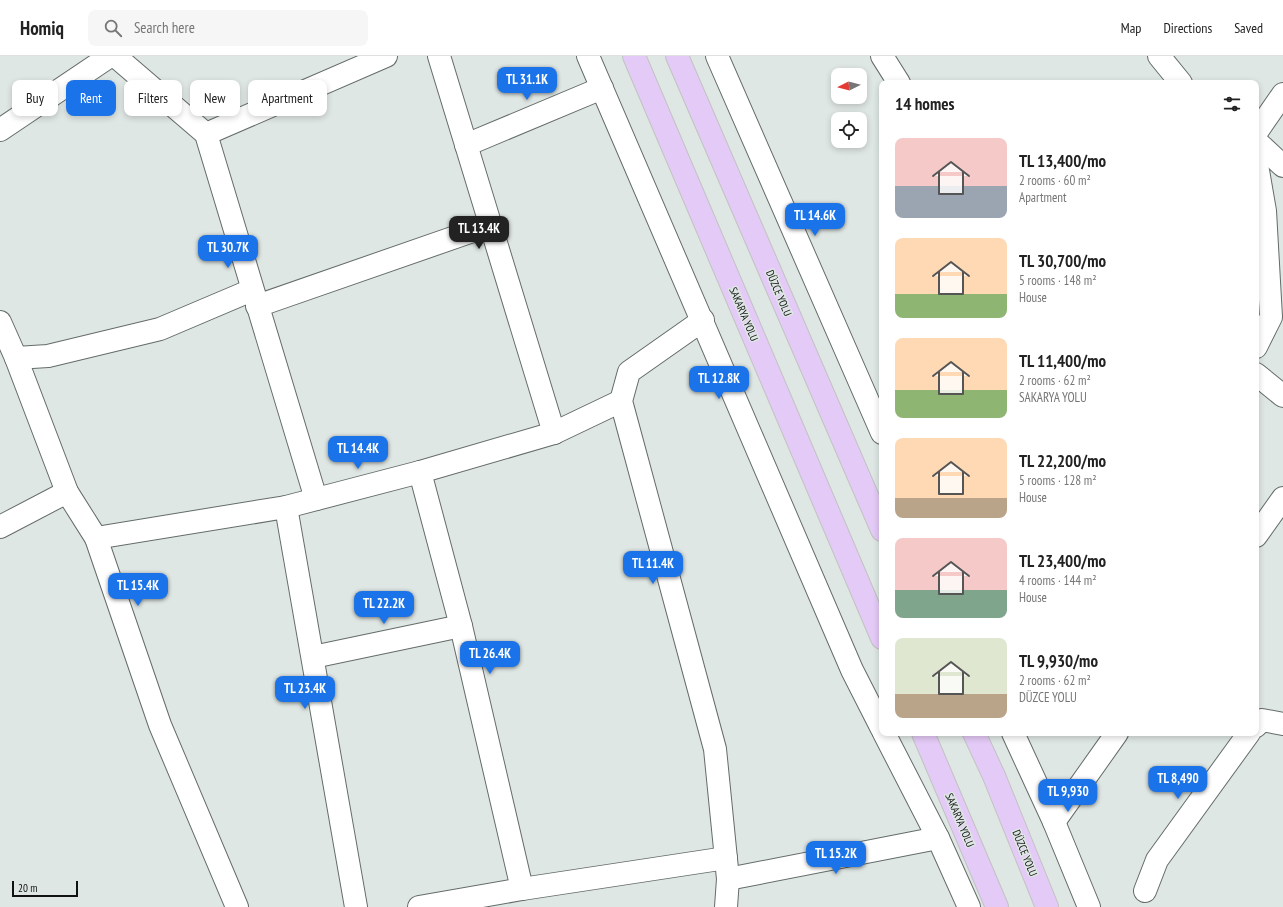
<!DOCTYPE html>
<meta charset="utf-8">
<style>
body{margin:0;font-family:"PT Sans Narrow",sans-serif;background:#f6f6f6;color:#222;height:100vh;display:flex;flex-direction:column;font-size:15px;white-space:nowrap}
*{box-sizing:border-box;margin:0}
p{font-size:13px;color:#767676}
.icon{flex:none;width:22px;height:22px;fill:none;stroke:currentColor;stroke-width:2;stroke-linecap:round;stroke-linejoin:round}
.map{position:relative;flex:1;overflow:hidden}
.panel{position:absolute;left:879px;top:24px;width:380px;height:656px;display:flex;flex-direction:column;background:#fff;border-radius:8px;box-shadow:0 2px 6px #0003}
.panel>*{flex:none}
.banner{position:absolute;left:12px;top:24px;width:380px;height:36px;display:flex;gap:8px}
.needle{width:26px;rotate:264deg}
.tools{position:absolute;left:831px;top:12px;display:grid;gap:8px}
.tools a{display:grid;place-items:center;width:36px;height:36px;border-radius:8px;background:#fff;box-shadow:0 2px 6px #0003;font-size:20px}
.scale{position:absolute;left:12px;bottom:10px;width:66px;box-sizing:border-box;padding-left:4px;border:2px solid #101312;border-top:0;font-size:11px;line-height:14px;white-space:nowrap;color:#101312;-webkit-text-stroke:3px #dfe7e4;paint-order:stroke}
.price{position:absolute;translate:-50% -34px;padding:0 9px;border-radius:8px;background:#1a73e8;color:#fff;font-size:13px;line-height:26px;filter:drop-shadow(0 1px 2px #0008)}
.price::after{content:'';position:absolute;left:50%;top:24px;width:12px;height:9px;margin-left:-6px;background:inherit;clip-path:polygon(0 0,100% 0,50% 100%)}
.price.on{background:#222;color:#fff}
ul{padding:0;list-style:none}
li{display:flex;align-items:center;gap:12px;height:100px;padding:0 16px}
li span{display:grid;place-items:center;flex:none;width:112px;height:80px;border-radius:8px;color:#555}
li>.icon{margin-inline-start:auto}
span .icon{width:48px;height:48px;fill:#fffc;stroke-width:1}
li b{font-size:17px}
h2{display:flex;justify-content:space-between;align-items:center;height:48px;padding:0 16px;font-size:17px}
.tag{padding:0 14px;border-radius:8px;background:#fff;box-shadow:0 2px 6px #0003;font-size:14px;line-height:36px}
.tag.on{background:#1a73e8;color:#fff}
header{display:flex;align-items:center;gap:24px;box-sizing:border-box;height:56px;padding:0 20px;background:#fff;border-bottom:1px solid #e0e0e0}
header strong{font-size:19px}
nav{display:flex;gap:22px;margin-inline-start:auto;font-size:14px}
.search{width:280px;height:36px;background:#f6f6f6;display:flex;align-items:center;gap:10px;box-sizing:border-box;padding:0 14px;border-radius:8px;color:#767676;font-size:15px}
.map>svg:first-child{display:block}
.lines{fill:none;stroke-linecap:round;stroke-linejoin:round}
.minor-casing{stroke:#646c69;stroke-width:24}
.trunk-casing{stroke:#c1c2c1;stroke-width:24}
.minor{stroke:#fff;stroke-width:22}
.trunk{stroke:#e4caf6;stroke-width:22}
.labels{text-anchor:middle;stroke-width:3;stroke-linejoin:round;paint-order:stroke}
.street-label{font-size:11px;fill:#101312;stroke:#dfe7e4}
</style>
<header>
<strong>Homiq</strong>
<div class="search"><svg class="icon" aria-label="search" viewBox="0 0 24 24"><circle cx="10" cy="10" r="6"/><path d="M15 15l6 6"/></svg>Search here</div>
<nav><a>Map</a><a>Directions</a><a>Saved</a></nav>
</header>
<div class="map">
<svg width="1283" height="851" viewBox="0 0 1283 851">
<rect width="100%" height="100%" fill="#dfe7e4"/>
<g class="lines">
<g class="minor-casing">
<g id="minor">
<polyline points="115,0 206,78 316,443"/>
<polyline points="439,0 554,377"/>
<polyline points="588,0 852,614 882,673"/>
<polyline points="717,0 882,377"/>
<polyline points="882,0 899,27"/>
<polyline points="1159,0 1181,27"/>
<polyline points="0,74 110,0"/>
<polyline points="1256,77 1283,38"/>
<polyline points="206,78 386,0"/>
<polyline points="1256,85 1283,110"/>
<polyline points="466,89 602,32"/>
<polyline points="1256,103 1265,155 1271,261 1256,291"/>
<polyline points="257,250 490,169"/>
<polyline points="703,264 629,316 621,345 715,693 728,823 726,851"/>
<polyline points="0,266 16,302 67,436 96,482 160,669 237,851"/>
<polyline points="16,302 48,300 160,273 252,234"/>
<polyline points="1256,318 1283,340"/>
<polyline points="420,416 461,570 522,833"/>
<polyline points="286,451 356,851"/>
<polyline points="0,471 67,436"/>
<polyline points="1256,480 1283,442"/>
<polyline points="96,482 286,451 420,416 554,377 621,345"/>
<polyline points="313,601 461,570"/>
<polyline points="1256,670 1262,664 1283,668"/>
<polyline points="884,677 938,782 969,851"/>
<polyline points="1013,677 1054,766 1089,851"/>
<polyline points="1054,766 1117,677"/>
<polyline points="728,823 938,782"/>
<polyline points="1145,835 1157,804 1249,677"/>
<polyline points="419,851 522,833 726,802"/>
</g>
</g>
<g class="trunk-casing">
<g id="trunk">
<polyline points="634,0 882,582"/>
<polyline points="677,0 882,474"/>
<polyline points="923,677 997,851"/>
<polyline points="974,677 994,720 1047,851"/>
</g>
</g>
<use href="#minor" class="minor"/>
<use href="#trunk" class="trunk"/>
</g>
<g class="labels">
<g class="street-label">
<text transform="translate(779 237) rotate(67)" y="4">DÜZCE YOLU</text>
<text transform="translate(744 258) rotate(67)" y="4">SAKARYA YOLU</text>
<text transform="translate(960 764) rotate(67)" y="4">SAKARYA YOLU</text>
<text transform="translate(1025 797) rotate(68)" y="4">DÜZCE YOLU</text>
</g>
</g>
</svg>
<div class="tools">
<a><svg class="needle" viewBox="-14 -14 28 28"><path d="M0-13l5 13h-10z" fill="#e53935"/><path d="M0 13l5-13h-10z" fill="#767676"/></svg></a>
<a><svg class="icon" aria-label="locate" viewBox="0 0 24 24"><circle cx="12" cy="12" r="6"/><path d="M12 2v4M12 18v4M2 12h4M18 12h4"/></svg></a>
</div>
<div class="scale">20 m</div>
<b class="price" style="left:527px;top:45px">TL 31.1K</b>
<b class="price" style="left:815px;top:181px">TL 14.6K</b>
<b class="price on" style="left:479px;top:194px">TL 13.4K</b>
<b class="price" style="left:228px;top:213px">TL 30.7K</b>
<b class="price" style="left:719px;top:344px">TL 12.8K</b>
<b class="price" style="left:358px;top:414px">TL 14.4K</b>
<b class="price" style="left:653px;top:529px">TL 11.4K</b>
<b class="price" style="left:138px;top:551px">TL 15.4K</b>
<b class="price" style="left:384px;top:569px">TL 22.2K</b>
<b class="price" style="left:490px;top:619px">TL 26.4K</b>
<b class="price" style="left:305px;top:654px">TL 23.4K</b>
<b class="price" style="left:1178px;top:744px">TL 8,490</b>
<b class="price" style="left:1068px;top:757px">TL 9,930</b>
<b class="price" style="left:836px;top:819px">TL 15.2K</b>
<div class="banner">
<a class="tag">Buy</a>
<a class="tag on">Rent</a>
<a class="tag">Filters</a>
<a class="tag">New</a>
<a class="tag">Apartment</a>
</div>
<section class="panel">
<h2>14 homes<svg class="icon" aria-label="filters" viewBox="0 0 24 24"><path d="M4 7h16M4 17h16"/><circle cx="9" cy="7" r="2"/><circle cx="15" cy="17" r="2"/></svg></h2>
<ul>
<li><span style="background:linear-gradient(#f6c9c9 60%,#9aa5b1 0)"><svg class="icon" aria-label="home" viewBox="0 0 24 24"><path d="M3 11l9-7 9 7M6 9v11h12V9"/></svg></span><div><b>TL 13,400/mo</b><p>2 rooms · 60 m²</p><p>Apartment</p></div></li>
<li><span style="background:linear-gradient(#ffd9b3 70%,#8fb573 0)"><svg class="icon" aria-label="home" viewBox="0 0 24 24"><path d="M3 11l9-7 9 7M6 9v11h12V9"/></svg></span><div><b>TL 30,700/mo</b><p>5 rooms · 148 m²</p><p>House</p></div></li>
<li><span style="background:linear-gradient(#ffd9b3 65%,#8fb573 0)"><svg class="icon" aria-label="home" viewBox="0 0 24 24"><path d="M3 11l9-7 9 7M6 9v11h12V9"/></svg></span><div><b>TL 11,400/mo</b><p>2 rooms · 62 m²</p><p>SAKARYA YOLU</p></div></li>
<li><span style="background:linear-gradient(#ffd9b3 75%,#b9a48a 0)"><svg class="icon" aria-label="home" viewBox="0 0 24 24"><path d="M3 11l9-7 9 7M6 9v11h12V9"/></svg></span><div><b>TL 22,200/mo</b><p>5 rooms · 128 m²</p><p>House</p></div></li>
<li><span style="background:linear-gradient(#f6c9c9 65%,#7fa58c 0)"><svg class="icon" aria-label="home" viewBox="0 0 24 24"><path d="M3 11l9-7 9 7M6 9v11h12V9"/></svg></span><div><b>TL 23,400/mo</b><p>4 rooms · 144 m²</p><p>House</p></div></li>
<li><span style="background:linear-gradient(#dfe7d0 70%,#b9a48a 0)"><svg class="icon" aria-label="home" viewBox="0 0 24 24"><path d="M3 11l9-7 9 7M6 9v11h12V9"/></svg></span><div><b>TL 9,930/mo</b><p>2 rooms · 62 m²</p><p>DÜZCE YOLU</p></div></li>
</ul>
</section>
</div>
